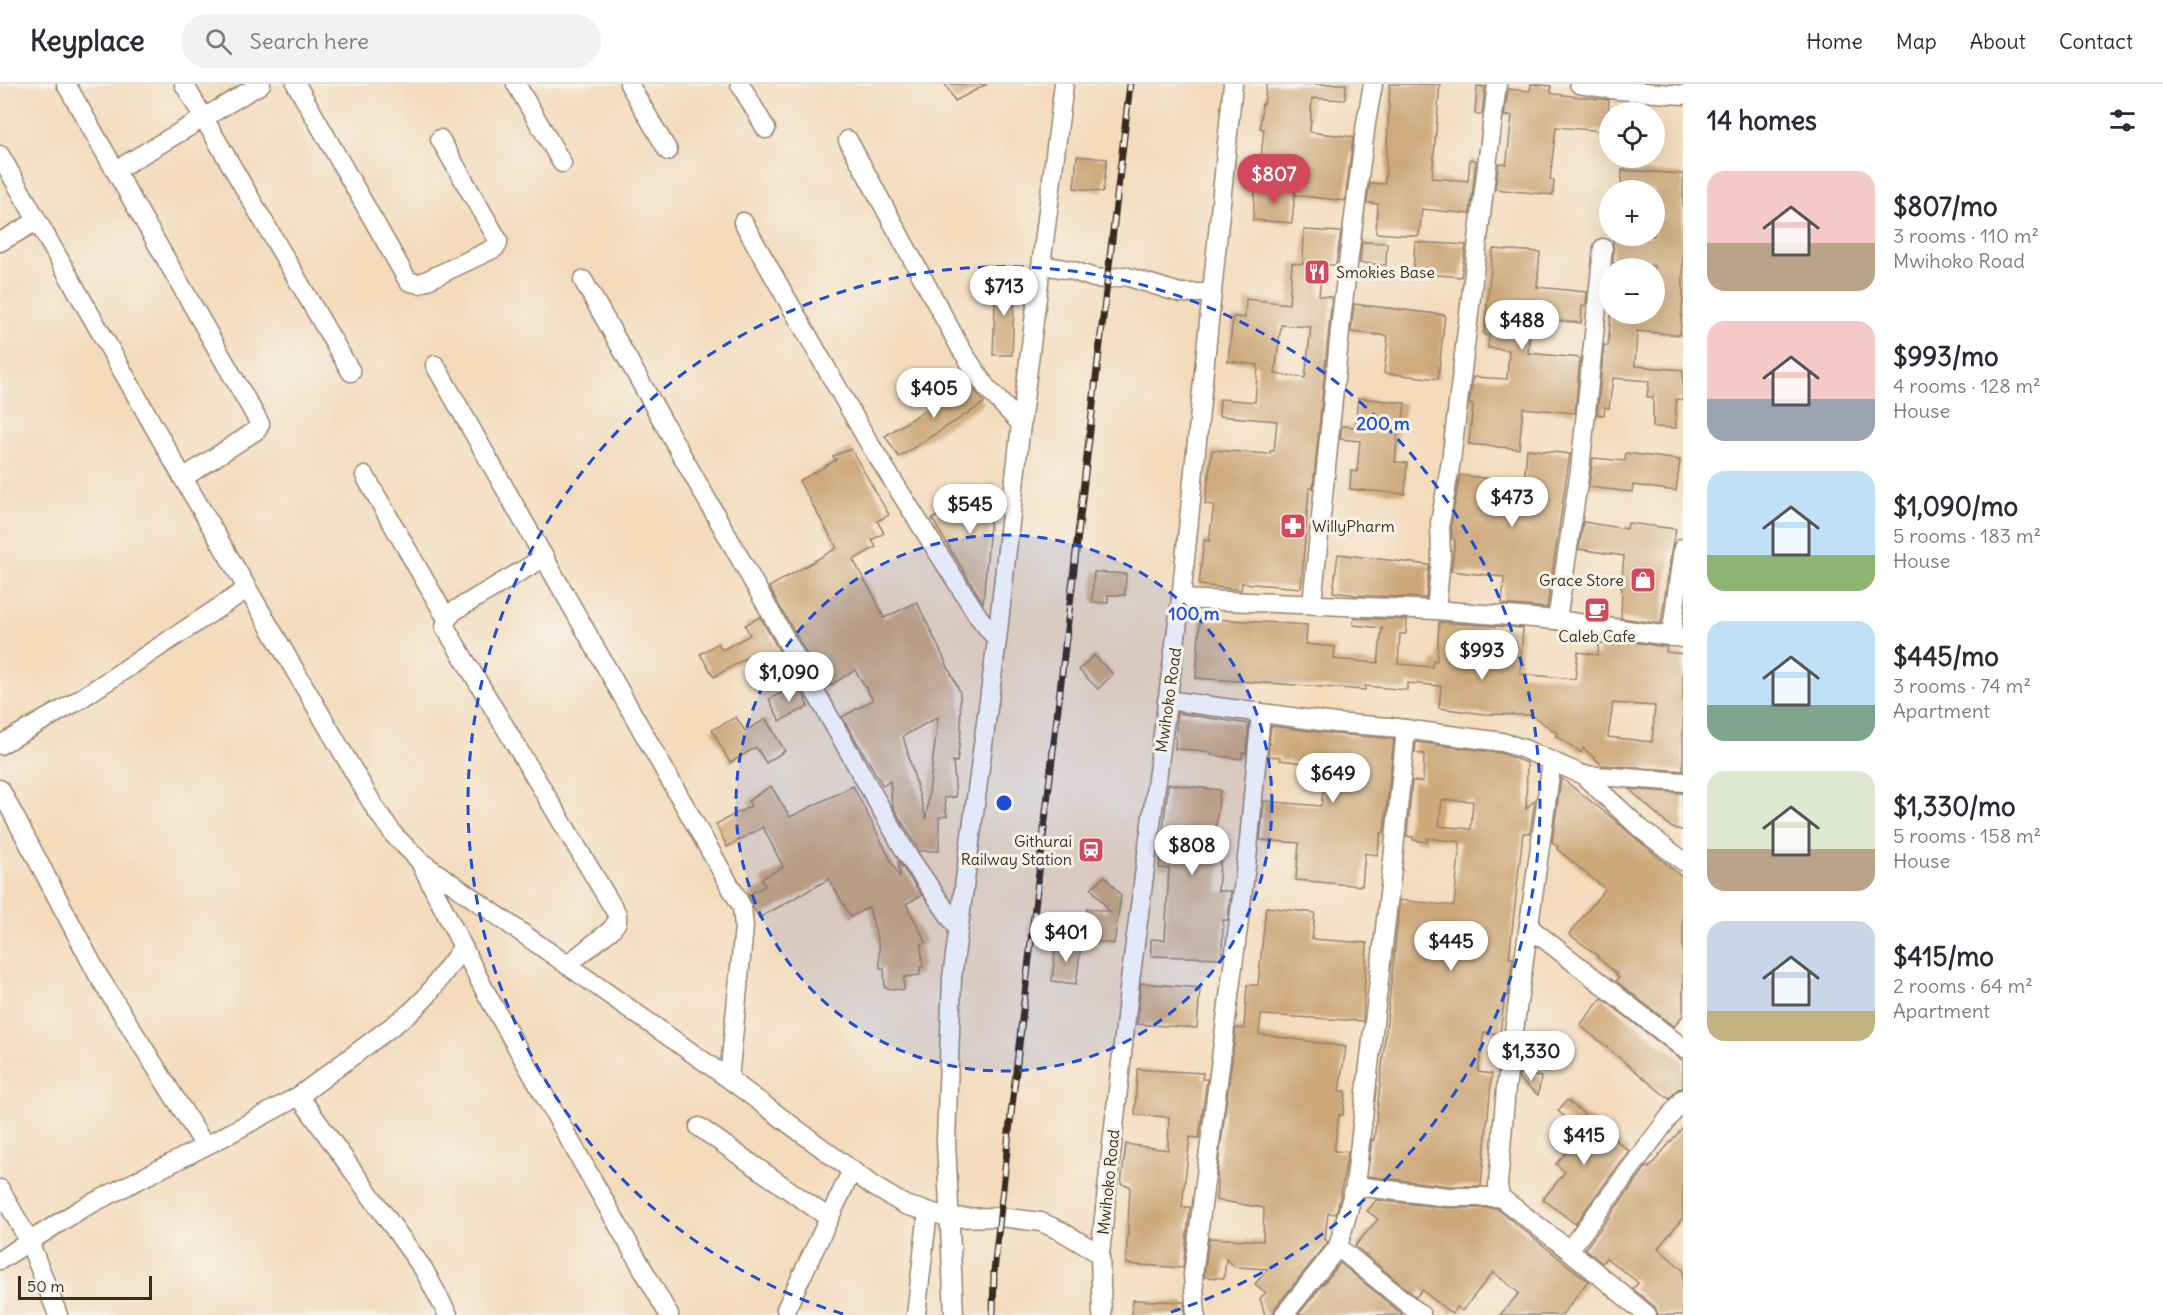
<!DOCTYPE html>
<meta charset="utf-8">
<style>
body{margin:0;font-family:Delius,sans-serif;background:#f2f2f3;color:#2b2b33;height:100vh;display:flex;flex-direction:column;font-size:22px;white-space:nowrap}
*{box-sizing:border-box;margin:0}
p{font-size:20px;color:#7c7c81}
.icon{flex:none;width:33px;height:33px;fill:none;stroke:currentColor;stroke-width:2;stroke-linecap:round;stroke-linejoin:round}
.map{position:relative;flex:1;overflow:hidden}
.sheet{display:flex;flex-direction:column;background:#fff;width:480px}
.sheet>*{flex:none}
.fabs{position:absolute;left:1599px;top:18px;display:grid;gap:12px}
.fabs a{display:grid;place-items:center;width:66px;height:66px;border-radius:50%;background:#fff;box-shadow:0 6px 24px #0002;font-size:30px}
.scale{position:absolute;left:18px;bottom:15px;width:134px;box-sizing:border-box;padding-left:6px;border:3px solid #3b2a1e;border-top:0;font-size:16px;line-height:21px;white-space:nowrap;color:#3b2a1e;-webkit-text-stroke:4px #f7f3e8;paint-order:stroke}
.price{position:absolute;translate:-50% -51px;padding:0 14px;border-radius:21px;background:#fff;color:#222;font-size:20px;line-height:39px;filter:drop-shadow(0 2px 3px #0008)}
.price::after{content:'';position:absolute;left:50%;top:36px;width:18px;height:14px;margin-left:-9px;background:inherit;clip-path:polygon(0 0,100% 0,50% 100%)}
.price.current{background:#d1495b;color:#fff}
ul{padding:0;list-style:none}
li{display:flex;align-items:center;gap:18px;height:150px;padding:0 24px}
li span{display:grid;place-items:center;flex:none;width:168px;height:120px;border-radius:18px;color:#555}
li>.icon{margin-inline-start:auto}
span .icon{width:72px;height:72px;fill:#fffc;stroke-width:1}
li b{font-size:26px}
h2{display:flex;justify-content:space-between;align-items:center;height:72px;padding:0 24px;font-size:26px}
header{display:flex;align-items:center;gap:36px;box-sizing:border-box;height:84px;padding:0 30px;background:#fff;border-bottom:2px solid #e1e1e2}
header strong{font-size:28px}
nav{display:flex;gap:33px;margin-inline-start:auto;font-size:21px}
.search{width:420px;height:54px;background:#f2f2f3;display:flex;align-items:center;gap:15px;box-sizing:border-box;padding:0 21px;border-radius:33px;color:#7c7c81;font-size:22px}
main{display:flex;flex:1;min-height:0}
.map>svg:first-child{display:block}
.building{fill:#cda97a;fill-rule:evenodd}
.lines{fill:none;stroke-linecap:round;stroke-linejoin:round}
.minor-casing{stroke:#97826d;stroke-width:21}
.minor{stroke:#fff;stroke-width:18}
.rail-casing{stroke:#3b2a1e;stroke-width:7}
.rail{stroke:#f7f3e8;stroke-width:4.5;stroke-dasharray:14;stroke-linecap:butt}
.ring{fill:none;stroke:#1d4ed8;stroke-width:3;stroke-dasharray:10 8}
.labels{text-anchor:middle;stroke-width:6;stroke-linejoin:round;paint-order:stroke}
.poi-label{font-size:16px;fill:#3b2a1e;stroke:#f7f3e8;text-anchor:start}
.street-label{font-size:16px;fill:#3b2a1e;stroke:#f7f3e8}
.centre{fill:#1d4ed8;stroke:#f7f3e8;stroke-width:3}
.ring-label{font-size:18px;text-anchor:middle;font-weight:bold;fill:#1d4ed8;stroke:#f7f3e8;stroke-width:6;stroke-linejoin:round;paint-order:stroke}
</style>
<header>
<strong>Keyplace</strong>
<div class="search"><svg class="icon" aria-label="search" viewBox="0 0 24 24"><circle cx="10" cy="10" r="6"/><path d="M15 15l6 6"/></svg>Search here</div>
<nav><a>Home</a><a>Map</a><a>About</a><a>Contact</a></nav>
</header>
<main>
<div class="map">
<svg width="1683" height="1231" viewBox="0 0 1683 1231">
<rect width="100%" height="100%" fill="#f7f3e8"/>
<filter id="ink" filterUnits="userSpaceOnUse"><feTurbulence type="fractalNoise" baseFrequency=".0167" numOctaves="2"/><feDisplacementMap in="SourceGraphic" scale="12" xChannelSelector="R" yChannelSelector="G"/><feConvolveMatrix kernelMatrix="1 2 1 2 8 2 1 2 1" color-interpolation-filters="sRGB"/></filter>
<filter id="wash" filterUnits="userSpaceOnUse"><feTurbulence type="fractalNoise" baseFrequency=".008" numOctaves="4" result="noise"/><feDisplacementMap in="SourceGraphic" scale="24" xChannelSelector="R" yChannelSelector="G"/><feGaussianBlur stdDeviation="1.35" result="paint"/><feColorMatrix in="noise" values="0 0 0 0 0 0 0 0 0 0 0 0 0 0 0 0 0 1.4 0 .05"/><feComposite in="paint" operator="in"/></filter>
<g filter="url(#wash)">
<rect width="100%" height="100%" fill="#f3dbbc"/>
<g id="blocks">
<g class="building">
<polygon points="945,0 987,0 955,17"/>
<polygon points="1267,0 1346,0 1345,16 1312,14 1310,48 1353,53 1345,117 1295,111 1297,78 1261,74 1264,45 1260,44 1262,20 1264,20"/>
<polygon points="1390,0 1440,0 1432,94 1468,97 1470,75 1476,76 1470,130 1422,125 1419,152 1376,149 1378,120 1367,119 1370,99 1385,100"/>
<polygon points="1531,0 1551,2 1551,9 1554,10 1609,16 1607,43 1603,42 1603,47 1556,43 1550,95 1554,96 1553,111 1495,105 1499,79 1506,80 1507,76 1512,32 1504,32 1508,5 1530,7"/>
<polygon points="1477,2 1485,3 1482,30 1475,30"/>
<polygon points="1077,72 1107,75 1103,108 1074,104"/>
<polygon points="1622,86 1683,90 1683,212 1680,251 1637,247 1635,282 1683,286 1683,316 1676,315 1676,344 1653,343 1653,313 1647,313 1649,297 1613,294 1609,324 1605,323 1604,331 1597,330 1604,261 1608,262 1611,230 1654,230 1654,182 1613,179 1613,152 1654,152 1654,106 1621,106"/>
<polygon points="1255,103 1295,107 1292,139 1253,136"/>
<path d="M 1304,146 L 1341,148 L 1336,181 L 1322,181 L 1319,212 L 1332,213 L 1313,404 L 1309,404 L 1301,504 L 1242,499 L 1241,506 L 1199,501 L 1204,456 L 1209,457 L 1214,421 L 1205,420 L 1212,366 L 1270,370 L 1270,367 L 1274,367 L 1277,337 L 1219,332 L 1220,315 L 1255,318 L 1258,281 L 1228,277 L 1233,233 L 1245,234 L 1246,215 L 1289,220 L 1292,179 L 1303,180 ZM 1281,241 L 1311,243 L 1305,294 L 1275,290 Z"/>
<polygon points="1362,158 1387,159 1386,181 1360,179"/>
<polygon points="1415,158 1466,161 1461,193 1413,189"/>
<polygon points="1493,165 1540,168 1537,203 1587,208 1586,222 1582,222 1581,239 1531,234 1528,269 1580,274 1575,329 1523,324 1519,365 1469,360 1473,321 1469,320 1473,293 1507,295 1509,266 1488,264 1489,251 1484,251"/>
<polygon points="996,194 1015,195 1012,271 993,271"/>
<polygon points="1354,220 1445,231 1438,295 1384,289 1388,252 1351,248"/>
<polygon points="969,298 984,319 899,373 885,352"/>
<polygon points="1358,314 1405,319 1403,337 1399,336 1395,378 1407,379 1405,410 1350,405 1351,387 1357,388 1360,357 1340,355 1342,342 1355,343"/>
<path d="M 851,365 L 889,431 L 877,437 L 884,449 L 872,456 L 876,463 L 853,476 L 874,512 L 884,534 L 917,518 L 960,608 L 961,646 L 957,678 L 953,677 L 956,713 L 944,714 L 947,732 L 939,733 L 939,767 L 919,767 L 892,721 L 890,697 L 883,702 L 842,633 L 873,616 L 855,586 L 826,604 L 769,503 L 837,464 L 799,397 L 836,376 L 833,372 ZM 938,633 L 926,734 L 926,735 L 903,652 Z"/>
<polygon points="1527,365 1570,370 1547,524 1502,520 1504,493 1451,487 1455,456 1452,455 1451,440 1460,391 1524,399"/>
<polygon points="1626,369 1680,376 1676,407 1633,401 1632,408 1589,403 1593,374 1625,377"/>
<polygon points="994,398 983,519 932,435"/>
<polygon points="1583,438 1627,445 1628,439 1676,445 1672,462 1661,540 1621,534 1622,504 1621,504 1624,472 1579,465"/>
<polygon points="1338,470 1429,481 1426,514 1356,511 1333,508"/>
<polygon points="1094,488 1126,490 1125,511 1108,511 1108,519 1092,518"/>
<polygon points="760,533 782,572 760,583 753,570 714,593 700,570 718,559 722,566 750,551 745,541"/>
<path d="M 1200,534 L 1307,541 L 1306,560 L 1335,563 L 1334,575 L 1378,579 L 1382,544 L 1353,541 L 1354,534 L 1407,536 L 1406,550 L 1400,550 L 1398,580 L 1432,583 L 1433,576 L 1437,577 L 1439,538 L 1523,544 L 1520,590 L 1575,595 L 1578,568 L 1598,571 L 1599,559 L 1619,561 L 1620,556 L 1667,563 L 1666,568 L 1683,570 L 1683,687 L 1602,681 L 1583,664 L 1582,669 L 1556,652 L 1557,649 L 1531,631 L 1484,630 L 1439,624 L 1441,602 L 1407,599 L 1407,606 L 1365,602 L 1365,606 L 1196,594 ZM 1613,619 L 1655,622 L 1652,658 L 1608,653 Z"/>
<polygon points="1094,571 1113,590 1098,605 1079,586"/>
<polygon points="798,601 806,615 805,616 808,623 780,637 769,615"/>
<polygon points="1177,629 1249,640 1246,669 1242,669 1242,675 1212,671 1212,669 1196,666 1175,665"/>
<polygon points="736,633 745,647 766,635 785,667 766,679 756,663 730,679 712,646"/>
<polygon points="1271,642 1334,650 1394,655 1384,749 1381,749 1377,771 1365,769 1362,802 1296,796 1299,759 1260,756 1264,717 1321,722 1327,682 1280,676 1280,673 1268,672"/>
<path d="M 1416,658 L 1500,669 L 1527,679 L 1526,725 L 1535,716 L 1530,749 L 1523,749 L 1509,874 L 1513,874 L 1512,880 L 1508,912 L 1505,911 L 1500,950 L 1484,948 L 1478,988 L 1492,990 L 1481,1102 L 1449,1102 L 1367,1092 L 1372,1055 L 1374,1056 L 1400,816 L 1454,822 L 1460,758 L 1427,754 L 1427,758 L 1413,756 L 1413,753 L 1407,752 L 1412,697 L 1423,698 L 1424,670 L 1415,669 ZM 1442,716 L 1473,717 L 1471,745 L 1439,742 Z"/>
<polygon points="1561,694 1611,733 1683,794 1683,931 1674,943 1616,897 1619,894 1616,891 1617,890 1597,873 1598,872 1569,850 1605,805 1557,765 1558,763 1552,758"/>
<polygon points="1168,700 1220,706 1215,752 1222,753 1218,807 1231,807 1228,836 1223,836 1222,874 1151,872 1151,855 1165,856 1169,785 1159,784"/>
<polygon points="771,702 790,733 853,702 900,794 898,777 922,811 906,820 926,858 921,861 923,883 920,883 920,891 904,893 904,906 885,904 884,884 880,884 879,862 869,823 851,833 829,795 759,834 748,811 765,802 761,795 783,783 763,743 727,763 716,740 751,722 748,717"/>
<polygon points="1629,705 1683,709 1683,746 1672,744"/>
<polygon points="1105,792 1121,812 1114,860 1082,855 1087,824 1110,828 1091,804"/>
<polygon points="1266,823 1315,829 1312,855 1367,859 1363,937 1261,931 1259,950 1346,963 1339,1007 1346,1007 1343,1031 1339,1031 1334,1067 1348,1068 1341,1109 1336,1130 1328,1129 1325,1155 1328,1158 1275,1224 1273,1231 1265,1231 1260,1214 1266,1209 1255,1200 1268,1185 1235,1183 1226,1175 1224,1194 1204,1193 1204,1191 1209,1154 1263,1157 1264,1124 1216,1116 1218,1082 1236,944 1244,945 1247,901 1258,901"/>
<polygon points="1056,859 1081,862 1076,900 1052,897"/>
<polygon points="1141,899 1200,904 1197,944 1137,940"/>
<polygon points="1602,914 1683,977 1683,1004 1678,1005 1669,1015 1580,941"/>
<polygon points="1137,985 1203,989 1202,995 1207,995 1199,1054 1190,1053 1182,1123 1190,1123 1183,1184 1126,1180 1130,1102 1121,1100 1126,1060 1168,1066 1169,1033 1135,1031"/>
<polygon points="1519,989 1541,993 1538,1011 1519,995"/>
<polygon points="1567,1016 1629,1067 1575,1140 1543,1115 1565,1088 1556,1080 1583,1048 1558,1027"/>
<polygon points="1683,1043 1683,1134 1658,1164 1683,1186 1683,1231 1658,1231 1655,1223 1633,1205 1638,1199 1635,1196 1606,1174 1602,1179 1585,1165 1647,1082 1649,1084"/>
<polygon points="1376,1116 1447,1124 1496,1124 1588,1197 1562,1231 1500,1231 1519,1209 1493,1188 1462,1227 1457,1223 1452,1230 1422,1206 1416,1213 1355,1162 1378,1135 1367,1127"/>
<polygon points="1340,1179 1402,1230 1401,1231 1298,1231"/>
<polygon points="1133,1216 1184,1218 1185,1231 1132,1231"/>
</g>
</g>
</g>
<g filter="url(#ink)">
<use href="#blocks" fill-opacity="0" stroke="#97826d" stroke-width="1.5"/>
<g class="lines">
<g class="minor-casing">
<g id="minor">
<polyline points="66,0 260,340 257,346 183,394"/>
<polyline points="184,0 351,288"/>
<polyline points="296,0 408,197 419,200 495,164 498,160 498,156 440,55"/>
<polyline points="516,0 562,79"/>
<polyline points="629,0 668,67"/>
<polyline points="740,0 766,45"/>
<polyline points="1579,0 1618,6 1683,11"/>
<polyline points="848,56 961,265 986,303 1021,340"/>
<polyline points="0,71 183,394 375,724 394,751 420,777 729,995 873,1102 905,1121 951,1134 1000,1133 1041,1138 1061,1147 1100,1170"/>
<polyline points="116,86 261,0"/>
<polyline points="743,138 869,359 978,532 997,556"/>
<polyline points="0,158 37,137"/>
<polyline points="1042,181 1071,186 1094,194 1107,195 1125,192 1180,209 1212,209"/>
<polyline points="583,196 905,767 957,843"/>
<polyline points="435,281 742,823 744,843 729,995"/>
<polyline points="365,392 447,535"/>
<polyline points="545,473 454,527 447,535 445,543 617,830 617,838 611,846 567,881"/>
<polyline points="1181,515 1436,526 1557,536 1683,554"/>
<polyline points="1312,520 1342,227 1366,39 1373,0"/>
<polyline points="1436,526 1441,474 1440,439 1451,377 1497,0"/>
<polyline points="1557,536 1580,386 1603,164"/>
<polyline points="1671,553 1683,464"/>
<polyline points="1167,616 1335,639 1389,643 1502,658 1524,665 1583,691 1641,745 1683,777"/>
<polyline points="0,661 74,619 247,505"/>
<polyline points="1552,677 1506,1004 1498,1101 1500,1113 1569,1166 1647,1231"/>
<polyline points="1583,691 1683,698"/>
<polyline points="0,705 98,891 205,1062"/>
<polyline points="420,778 485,907 669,1231"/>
<polyline points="1529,843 1683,964"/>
<polyline points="299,1012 424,1186 448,1231"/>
<polyline points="699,1043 829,1134"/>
<polyline points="1355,1102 1448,1113 1500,1113"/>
<polyline points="0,1105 29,1157 58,1231"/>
<polyline points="1338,1163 1421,1231"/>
<polyline points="1569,1166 1683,1015"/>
<polyline points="0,1176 81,1125 225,1052 299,1012 411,928 426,913 463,863"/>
<polyline points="786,1225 852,1086"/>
<polyline points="916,1231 928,1127"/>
<polyline points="954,1231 946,1057 952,894 997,556 1021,340 1064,0"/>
<polyline points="1102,1231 1100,1170 1130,897 1181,515 1233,0"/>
<polyline points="1196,1231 1193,1191 1248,766 1261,629"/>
<polyline points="1284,1231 1338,1163 1355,1102 1393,776 1406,645"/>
</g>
</g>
<use href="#minor" class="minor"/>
<g class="rail-casing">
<polyline id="rail" points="993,1231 994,1188 1009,1048 1130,0"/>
</g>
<use href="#rail" class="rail"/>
</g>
</g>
<circle cx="1004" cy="719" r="268" fill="#1d4ed8" fill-opacity=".12"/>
<g class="ring">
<circle cx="1004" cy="719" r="268"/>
<path d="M843 1230A536 536 0 1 1 1165 1230"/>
</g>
<defs>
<g id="restaurant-square" transform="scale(1.35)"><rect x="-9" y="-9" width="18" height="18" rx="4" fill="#d1495b" stroke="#f7f3e8"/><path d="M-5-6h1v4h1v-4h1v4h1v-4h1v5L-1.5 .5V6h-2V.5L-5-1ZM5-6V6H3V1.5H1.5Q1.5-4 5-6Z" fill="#fff"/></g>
<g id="pharmacy-square" transform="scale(1.35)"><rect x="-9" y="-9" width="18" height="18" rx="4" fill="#d1495b" stroke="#f7f3e8"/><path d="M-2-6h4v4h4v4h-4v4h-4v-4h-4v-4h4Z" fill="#fff"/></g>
<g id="shop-square" transform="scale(1.35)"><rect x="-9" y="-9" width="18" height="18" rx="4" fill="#d1495b" stroke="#f7f3e8"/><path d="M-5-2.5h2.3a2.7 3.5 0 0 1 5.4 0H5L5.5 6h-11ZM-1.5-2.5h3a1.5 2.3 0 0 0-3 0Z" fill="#fff"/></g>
<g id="cafe-square" transform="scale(1.35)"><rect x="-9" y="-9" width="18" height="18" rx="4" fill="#d1495b" stroke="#f7f3e8"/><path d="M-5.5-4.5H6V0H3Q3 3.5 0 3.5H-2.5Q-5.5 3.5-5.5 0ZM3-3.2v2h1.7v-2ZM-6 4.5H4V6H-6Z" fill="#fff"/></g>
<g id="station-square" transform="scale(1.35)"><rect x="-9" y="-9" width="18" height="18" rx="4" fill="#d1495b" stroke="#f7f3e8"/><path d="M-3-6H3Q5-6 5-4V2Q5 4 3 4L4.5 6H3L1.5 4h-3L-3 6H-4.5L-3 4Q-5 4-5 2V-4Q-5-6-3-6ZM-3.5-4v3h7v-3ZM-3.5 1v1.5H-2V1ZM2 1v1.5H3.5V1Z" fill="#fff"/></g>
</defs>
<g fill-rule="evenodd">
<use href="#restaurant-square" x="1317" y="188"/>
<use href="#pharmacy-square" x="1293" y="442"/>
<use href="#shop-square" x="1643" y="496"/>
<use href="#cafe-square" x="1597" y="526"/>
<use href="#station-square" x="1091" y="766"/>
</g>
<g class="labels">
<g class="poi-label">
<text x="1336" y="194">Smokies Base</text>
<text x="1312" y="448">WillyPharm</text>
<text x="1624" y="502" text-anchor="end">Grace Store</text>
<text x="1597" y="558" text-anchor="middle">Caleb Cafe</text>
<text x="1072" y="763" text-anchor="end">Githurai<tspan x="1072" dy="18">Railway Station</tspan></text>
</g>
<g class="street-label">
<text transform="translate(1168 616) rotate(-82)" y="6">Mwihoko Road</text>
<text transform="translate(1108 1098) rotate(-84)" y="6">Mwihoko Road</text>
</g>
</g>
<circle cx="1004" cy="719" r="9" class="centre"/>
<g class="ring-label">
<text x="1383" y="346">200 m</text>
<text x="1194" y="536">100 m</text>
</g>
</svg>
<div class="fabs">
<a><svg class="icon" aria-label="locate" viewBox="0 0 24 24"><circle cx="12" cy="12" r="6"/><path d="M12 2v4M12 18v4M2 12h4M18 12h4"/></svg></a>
<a>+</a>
<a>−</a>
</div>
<div class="scale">50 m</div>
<b class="price current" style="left:1274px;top:121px">$807</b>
<b class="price" style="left:1004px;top:233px">$713</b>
<b class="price" style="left:1522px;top:267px">$488</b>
<b class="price" style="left:934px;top:335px">$405</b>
<b class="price" style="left:1512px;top:444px">$473</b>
<b class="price" style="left:970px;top:451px">$545</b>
<b class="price" style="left:1482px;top:597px">$993</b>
<b class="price" style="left:789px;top:619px">$1,090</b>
<b class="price" style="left:1333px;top:720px">$649</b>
<b class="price" style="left:1192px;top:792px">$808</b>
<b class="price" style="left:1066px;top:879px">$401</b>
<b class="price" style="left:1451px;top:888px">$445</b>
<b class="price" style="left:1531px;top:998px">$1,330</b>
<b class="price" style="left:1584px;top:1082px">$415</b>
</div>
<section class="sheet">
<h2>14 homes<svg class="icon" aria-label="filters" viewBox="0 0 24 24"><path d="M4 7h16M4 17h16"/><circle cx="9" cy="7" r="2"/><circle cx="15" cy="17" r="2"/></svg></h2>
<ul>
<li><span style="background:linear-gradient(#f6c9c9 60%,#b9a48a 0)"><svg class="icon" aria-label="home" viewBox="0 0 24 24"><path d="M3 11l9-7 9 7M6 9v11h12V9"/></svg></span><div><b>$807/mo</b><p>3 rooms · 110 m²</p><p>Mwihoko Road</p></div></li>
<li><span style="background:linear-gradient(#f6c9c9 65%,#9aa5b1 0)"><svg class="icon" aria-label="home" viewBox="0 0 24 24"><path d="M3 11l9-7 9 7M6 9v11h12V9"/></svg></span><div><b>$993/mo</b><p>4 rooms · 128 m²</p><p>House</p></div></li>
<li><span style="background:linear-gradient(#bfe0f5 70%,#8fb573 0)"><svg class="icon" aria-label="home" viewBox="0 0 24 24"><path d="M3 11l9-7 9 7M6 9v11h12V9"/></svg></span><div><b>$1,090/mo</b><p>5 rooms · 183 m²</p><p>House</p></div></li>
<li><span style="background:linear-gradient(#bfe0f5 70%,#7fa58c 0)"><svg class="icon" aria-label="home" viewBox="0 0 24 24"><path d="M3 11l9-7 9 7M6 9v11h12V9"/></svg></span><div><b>$445/mo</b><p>3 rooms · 74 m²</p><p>Apartment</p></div></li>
<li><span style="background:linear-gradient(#dfe7d0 65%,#b9a48a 0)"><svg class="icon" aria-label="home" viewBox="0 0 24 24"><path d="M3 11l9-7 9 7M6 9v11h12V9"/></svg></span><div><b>$1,330/mo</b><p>5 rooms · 158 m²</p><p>House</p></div></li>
<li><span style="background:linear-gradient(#c9d6e8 75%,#c2b280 0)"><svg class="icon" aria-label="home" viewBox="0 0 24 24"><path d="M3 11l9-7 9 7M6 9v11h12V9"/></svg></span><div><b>$415/mo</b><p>2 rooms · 64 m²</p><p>Apartment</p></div></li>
</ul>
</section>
</main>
